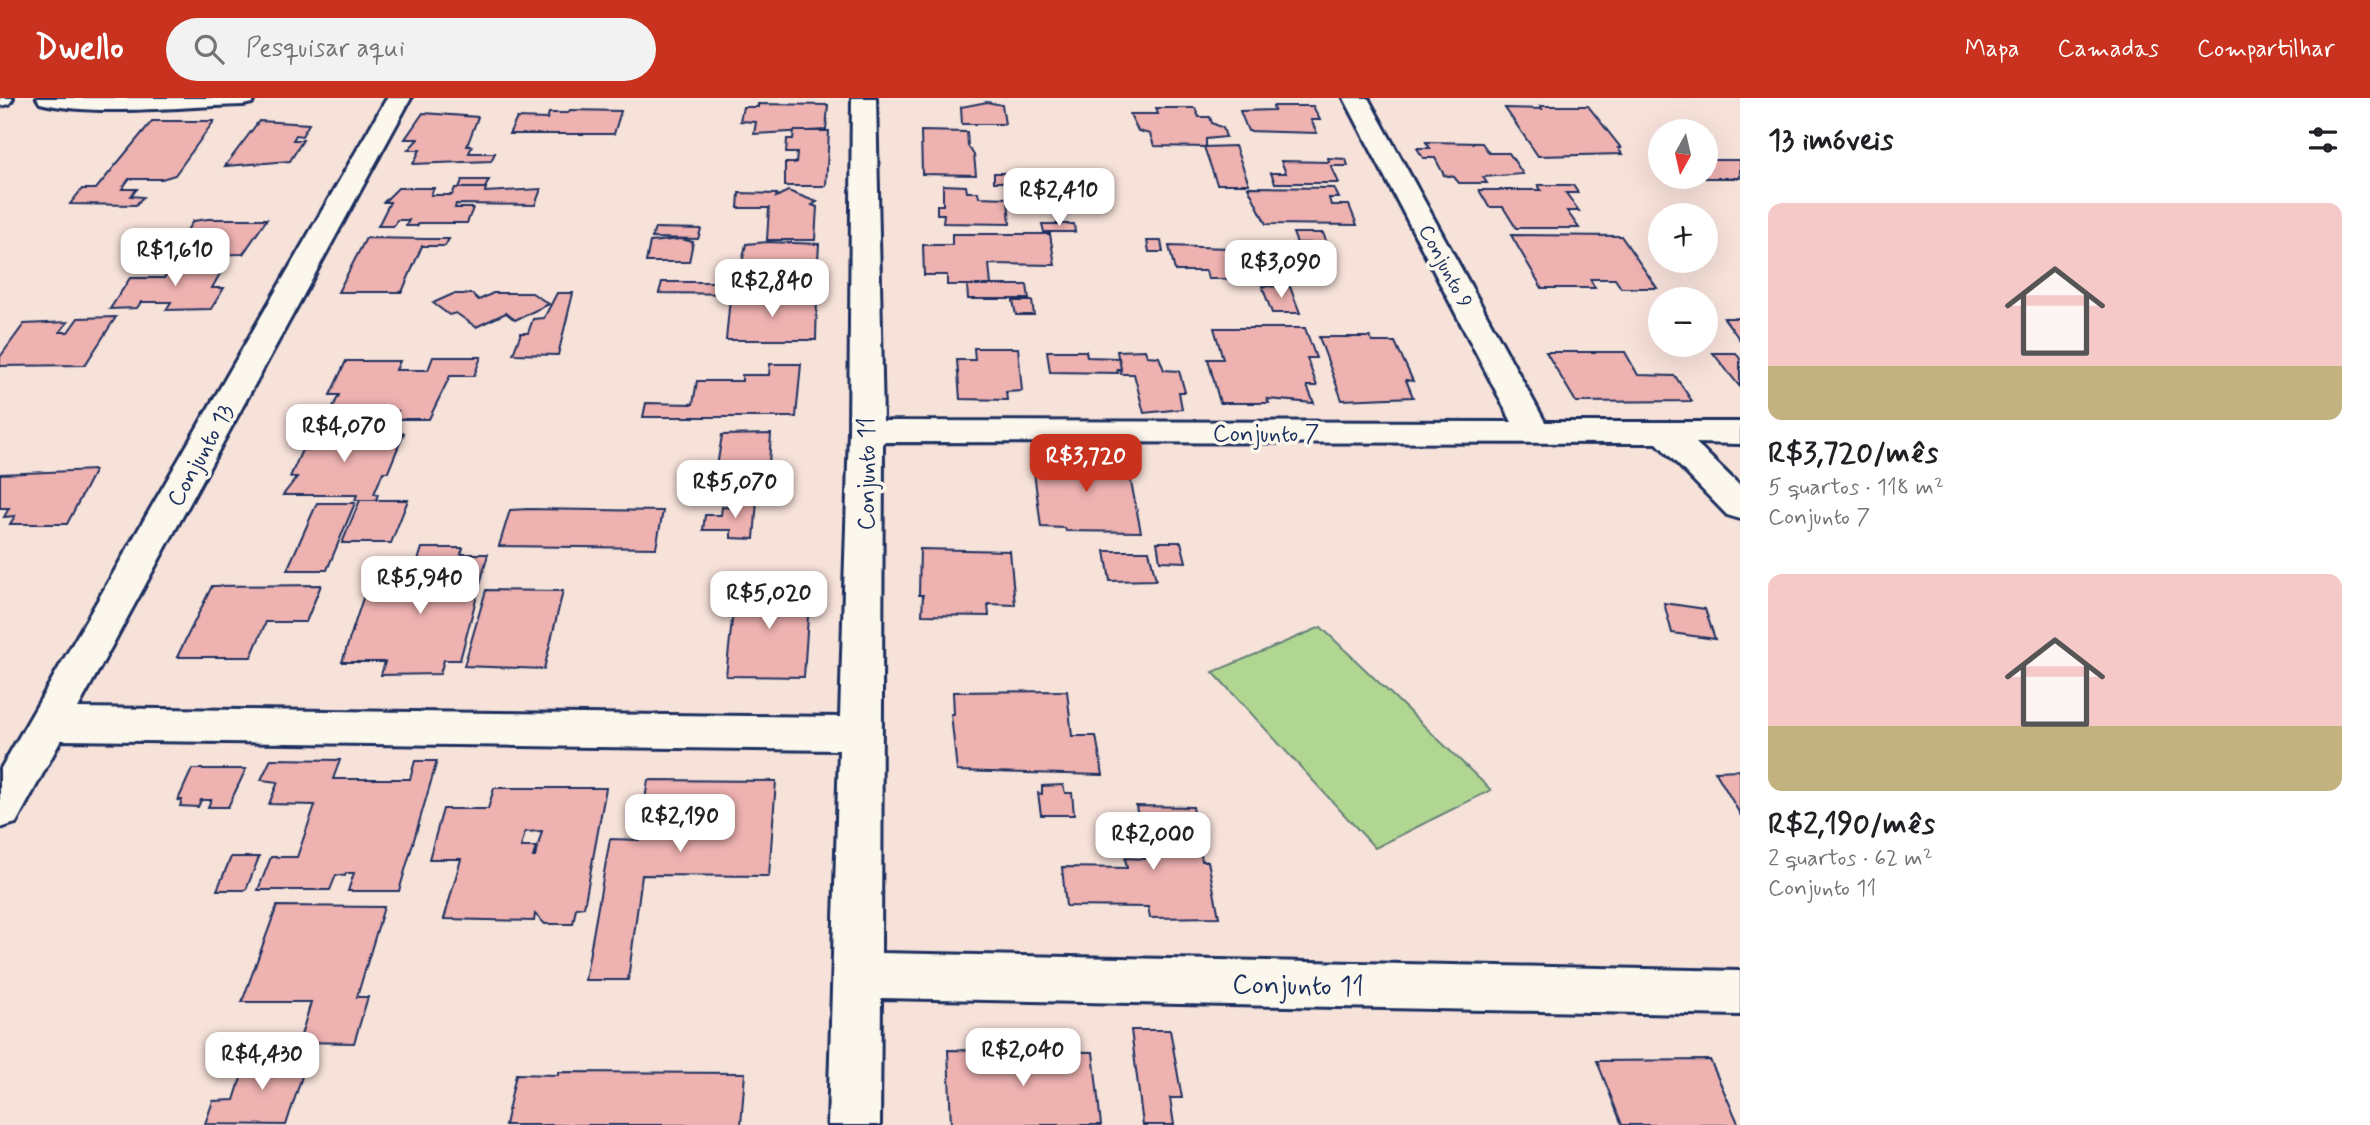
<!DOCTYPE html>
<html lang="pt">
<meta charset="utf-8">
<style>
body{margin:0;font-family:Mynerve,sans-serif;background:#f2f2f2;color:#202124;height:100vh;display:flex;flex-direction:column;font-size:26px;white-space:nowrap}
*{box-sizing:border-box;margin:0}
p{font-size:23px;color:#757577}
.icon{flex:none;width:38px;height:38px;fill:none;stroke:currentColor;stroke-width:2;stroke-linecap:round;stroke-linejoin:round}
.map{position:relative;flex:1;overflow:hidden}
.sheet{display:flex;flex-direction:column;background:#fff;width:630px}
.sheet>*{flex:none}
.needle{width:46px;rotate:188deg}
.tools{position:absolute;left:1648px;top:21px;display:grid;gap:14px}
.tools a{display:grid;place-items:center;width:70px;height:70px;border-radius:50%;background:#fff;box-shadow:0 7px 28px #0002;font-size:35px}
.price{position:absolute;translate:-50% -60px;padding:0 16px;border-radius:14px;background:#fff;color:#222;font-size:23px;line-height:46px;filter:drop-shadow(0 2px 4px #0008)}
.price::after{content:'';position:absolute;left:50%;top:42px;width:21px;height:16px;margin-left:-10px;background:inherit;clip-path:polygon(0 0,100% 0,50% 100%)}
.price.selected{background:#c8321e;color:#fff}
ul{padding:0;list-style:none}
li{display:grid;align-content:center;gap:14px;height:371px;padding:0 28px}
li span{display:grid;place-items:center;height:217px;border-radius:14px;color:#555}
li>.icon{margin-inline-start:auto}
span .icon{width:126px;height:126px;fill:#fffc;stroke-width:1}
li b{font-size:30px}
h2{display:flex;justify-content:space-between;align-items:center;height:84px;padding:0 28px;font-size:30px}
header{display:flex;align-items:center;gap:42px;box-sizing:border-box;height:98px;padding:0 35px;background:#c8321e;color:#fff}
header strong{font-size:33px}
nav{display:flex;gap:38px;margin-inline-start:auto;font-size:24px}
.search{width:490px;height:63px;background:#f2f2f2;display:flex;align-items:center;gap:18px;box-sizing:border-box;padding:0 24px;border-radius:38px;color:#757577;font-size:26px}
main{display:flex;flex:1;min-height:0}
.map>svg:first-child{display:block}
.green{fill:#b1d691;stroke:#668278;stroke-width:2}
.building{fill:#eeb2b1;stroke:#1b2f5e;stroke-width:2;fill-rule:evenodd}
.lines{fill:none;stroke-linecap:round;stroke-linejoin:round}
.minor-casing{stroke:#1b2f5e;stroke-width:6}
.minor{fill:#fbf7ec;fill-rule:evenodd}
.labels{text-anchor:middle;stroke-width:7;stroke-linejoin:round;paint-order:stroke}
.far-street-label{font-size:21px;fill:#1b2f5e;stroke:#fbf7ec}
.street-label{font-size:24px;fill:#1b2f5e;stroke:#fbf7ec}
.near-street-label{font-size:28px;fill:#1b2f5e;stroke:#fbf7ec}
</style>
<header>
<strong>Dwello</strong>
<div class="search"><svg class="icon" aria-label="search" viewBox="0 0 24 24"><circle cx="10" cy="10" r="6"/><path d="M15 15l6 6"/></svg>Pesquisar aqui</div>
<nav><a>Mapa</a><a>Camadas</a><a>Compartilhar</a></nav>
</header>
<main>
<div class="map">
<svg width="1740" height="1027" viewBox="0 0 1740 1027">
<rect width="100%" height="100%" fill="#f7e2da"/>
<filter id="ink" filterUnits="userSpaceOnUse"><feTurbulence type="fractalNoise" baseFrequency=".0143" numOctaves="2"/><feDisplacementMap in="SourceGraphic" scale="14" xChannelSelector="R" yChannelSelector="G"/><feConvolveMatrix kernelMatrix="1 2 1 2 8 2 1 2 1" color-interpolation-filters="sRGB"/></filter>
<g filter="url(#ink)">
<polygon class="green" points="1321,529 1491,692 1375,750 1213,574"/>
<g class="building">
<polygon points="987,4 1002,7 1005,26 962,26 961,9"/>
<polygon points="758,6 828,7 826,32 754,36 756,24 740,23 743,9 758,9"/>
<polygon points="1273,8 1313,8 1320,22 1311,22 1317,35 1248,33 1240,13 1274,12"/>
<polygon points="1540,8 1588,8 1621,50 1618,50 1622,56 1538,58 1505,10 1542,11"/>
<polygon points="1156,10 1195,10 1199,19 1210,19 1212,25 1223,30 1226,39 1206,41 1206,49 1154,48 1150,36 1138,33 1130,16 1158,16"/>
<polygon points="570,12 621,13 614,36 509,36 517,20 547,21 549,15 568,15"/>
<polygon points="423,15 478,19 467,48 472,48 469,55 495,55 491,63 413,66 420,52 408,52 418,41 405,41"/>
<polygon points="152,23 214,23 175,77 162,81 129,81 122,91 137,91 131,98 143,99 136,107 70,106 82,91 96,91"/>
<polygon points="259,23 309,26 302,38 296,37 293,42 303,42 290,63 225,68"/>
<polygon points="794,33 829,33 826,88 785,88 785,65 796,65 797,55 786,55 787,41 793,41"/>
<polygon points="921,33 967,34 968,48 974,57 976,77 922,76"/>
<polygon points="1426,44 1482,45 1489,55 1509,55 1523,76 1483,79 1487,85 1459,85 1454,79 1444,77 1435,60 1423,60 1417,50 1430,50"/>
<polygon points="1235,48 1249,86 1217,86 1204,49"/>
<polygon points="1328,60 1346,61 1348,68 1331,68 1339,85 1275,85 1271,75 1286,75 1281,63 1329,64"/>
<polygon points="1706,62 1740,62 1740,80 1705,80"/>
<polygon points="994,75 1014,75 1015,84 994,84"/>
<polygon points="462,82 489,82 485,90 459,90"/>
<polygon points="943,87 966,88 967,94 978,94 979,99 1008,100 1010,126 943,125 944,116 937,116 937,107 943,107"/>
<polygon points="1538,87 1573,87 1578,95 1566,95 1579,113 1567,113 1579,130 1516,130 1503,109 1489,109 1479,92 1541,92"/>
<polygon points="1248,89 1334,90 1339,100 1329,100 1331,107 1349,107 1357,127 1266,126"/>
<polygon points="398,90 434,90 431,97 452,97 455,90 486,90 485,94 541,91 535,107 456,106 455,110 473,110 467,125 419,125 417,128 406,128 409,122 397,122 394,128 378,128 390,104 384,104"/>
<polygon points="788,93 817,104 812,107 817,109 815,142 767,142 769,110 738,110 739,95 777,96 776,99"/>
<polygon points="208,121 267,121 243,156 171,157 193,123"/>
<polygon points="1042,126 1074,126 1075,134 1044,134"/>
<polygon points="655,130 701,131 698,141 652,140"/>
<polygon points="1293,135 1323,135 1327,145 1297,145"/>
<polygon points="952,136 1050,136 1055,167 989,166 991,187 947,187 947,177 924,177 923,147 952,147"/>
<polygon points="1511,137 1621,138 1657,190 1621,190 1615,181 1590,181 1595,190 1542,190"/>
<polygon points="366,140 426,141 449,141 445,148 422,148 402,194 338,194"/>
<polygon points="681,141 693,144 689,164 646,164 650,144"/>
<polygon points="1147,143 1161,143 1163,154 1149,154"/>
<polygon points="768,144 819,146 818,162 822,162 816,184 738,184 746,146"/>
<polygon points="1169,148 1229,150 1238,181 1208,181 1206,173 1175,173"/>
<polygon points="173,165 220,165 216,172 222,172 212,190 224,190 211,211 166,212 171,204 141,204 137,210 110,211 130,180 164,180"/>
<polygon points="662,184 737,184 736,188 744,188 743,196 659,195"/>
<polygon points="967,187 1027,187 1029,201 968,201"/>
<polygon points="1262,188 1290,189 1300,215 1272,215"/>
<polygon points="493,195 532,195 549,206 515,222 506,215 476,229 456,215 449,217 433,205 453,196 472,196 479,202"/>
<polygon points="557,195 573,195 558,257 513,256 521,235 528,235 533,221 544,220"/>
<polygon points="817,199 816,242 726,242 730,200"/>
<polygon points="1013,203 1032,203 1034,217 1016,217"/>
<polygon points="116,219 85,267 0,268 0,259 24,226 68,224 60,234 68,234 78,220"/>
<polygon points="1724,220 1740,220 1740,242"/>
<polygon points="1214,230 1305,230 1316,260 1307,260 1317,288 1307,288 1314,305 1267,301 1269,305 1220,305 1208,261 1223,261"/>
<polygon points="1319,239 1370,239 1372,244 1395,244 1413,283 1406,282 1413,299 1342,302"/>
<polygon points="974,250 1018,250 1022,293 1006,294 1007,302 960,301 957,262 975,262"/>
<polygon points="1145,252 1147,258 1159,259 1164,272 1179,273 1185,294 1179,294 1182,311 1144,315 1134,276 1121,276 1117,253"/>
<polygon points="1047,253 1086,253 1087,259 1119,260 1121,271 1117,271 1118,275 1050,274"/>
<polygon points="1546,254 1625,254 1638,277 1675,278 1692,303 1576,304"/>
<polygon points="1713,255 1736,255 1740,261 1740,289"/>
<polygon points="433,259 481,259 474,278 450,278 429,321 394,321 398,313 331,313 339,297 330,297 346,263 400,263 396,272 428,272"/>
<polygon points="770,266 801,266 796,319 643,319 646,305 693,306 697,283 742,283 742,277 769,277"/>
<polygon points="313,334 404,335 388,374 383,374 374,396 378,396 376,402 355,402 357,397 283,397 297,379 290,379 302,352 308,352"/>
<polygon points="771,336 767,396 713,394 722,337"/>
<polygon points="1038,358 1126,359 1141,434 1066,433 1065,430 1041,429 1033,366 1039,366"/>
<polygon points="95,372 67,426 10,426 15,418 4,419 9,410 0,410 0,376"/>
<polygon points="360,402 408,402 391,445 342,445"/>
<polygon points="738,402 757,402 754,441 731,440 731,432 703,432 705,417 721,417 722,409 736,410"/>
<polygon points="317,405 355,405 327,472 287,472"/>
<polygon points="510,412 528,411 663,413 656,450 499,448"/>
<polygon points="1157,444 1181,444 1186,464 1160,463"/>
<polygon points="422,450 463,450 461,456 488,456 460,562 444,562 440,576 381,577 385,564 342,564 364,497 407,497"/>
<polygon points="920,451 1010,453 1015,507 988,506 989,518 922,517 923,497 919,497"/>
<polygon points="1105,453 1149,453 1156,482 1110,483"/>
<polygon points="746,482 798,482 797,503 809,503 804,579 726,578 734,503 744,503"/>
<polygon points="321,487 306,524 266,524 251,559 177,559 212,488"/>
<polygon points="486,492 563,493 544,571 464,568"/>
<polygon points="1664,505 1705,511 1715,541 1672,535"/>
<polygon points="1067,593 1072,638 1096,638 1103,677 957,673 951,616 954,616 953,594"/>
<polygon points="271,661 340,662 333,681 410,681 415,663 437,663 399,793 348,793 354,775 346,775 345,778 336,777 330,792 258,792 271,759 297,759 315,707 269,706 278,684 261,682"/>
<polygon points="192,671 246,671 228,709 208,709 211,702 201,702 198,709 180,708 182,702 178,702"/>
<polygon points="1740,672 1740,716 1715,673"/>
<polygon points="648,682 776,683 769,778 642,777 628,882 585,882 610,741 639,742"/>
<polygon points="1063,687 1065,695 1072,695 1074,717 1041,717 1038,695 1042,696 1042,688"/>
<path d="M 494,690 L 606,690 L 584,809 L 576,810 L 573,826 L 545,826 L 535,816 L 534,823 L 444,821 L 461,761 L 429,761 L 443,711 L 488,711 ZM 542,733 L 535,759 L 533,759 L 536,749 L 521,749 L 525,734 Z"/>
<polygon points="1136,708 1193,709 1202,763 1208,763 1219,819 1150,820 1148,809 1066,808 1062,769 1127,770 1125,760 1145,761"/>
<polygon points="231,759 259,759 246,792 217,792"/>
<polygon points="277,808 384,809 357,899 368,899 354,945 299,944 311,904 242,904"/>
<polygon points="1131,932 1170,932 1182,1000 1170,1000 1174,1027 1143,1027"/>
<polygon points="948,952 1093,954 1101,1027 951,1027"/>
<polygon points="309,957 286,1027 205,1026 213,1003 234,1002 248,958"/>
<polygon points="1710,962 1739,1027 1622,1027 1597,963"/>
<polygon points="558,974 745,975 741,1027 505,1027 516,976 558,977"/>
</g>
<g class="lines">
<g class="minor-casing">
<g id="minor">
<polygon points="0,0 13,0 9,6 0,8"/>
<path d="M 37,0 L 255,0 L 252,5 L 243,7 C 185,8 94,19 40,5 Z"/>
<polygon points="387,0 411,0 78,610 840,619 849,333 852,0 876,0 883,323 1512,324 1344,0 1368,0 1545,324 1740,324 1740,346 1696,345 1740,388 1740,421 1727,417 1657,345 883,344 881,855 1740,873 1740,917 881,900 880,1027 828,1027 839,652 61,642 16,725 0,730 0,672"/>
</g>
</g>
<use href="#minor" class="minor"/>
</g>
</g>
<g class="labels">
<g class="far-street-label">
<text transform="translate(1446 168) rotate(62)" y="7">Conjunto 9</text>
</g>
<g class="street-label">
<text x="1266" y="343">Conjunto 7</text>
<text transform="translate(200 357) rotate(-61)" y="8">Conjunto 13</text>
<text transform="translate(866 376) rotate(-90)" y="8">Conjunto 11</text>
</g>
<g class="near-street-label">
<text transform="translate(1298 886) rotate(1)" y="10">Conjunto 11</text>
</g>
</g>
</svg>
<div class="tools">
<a><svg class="needle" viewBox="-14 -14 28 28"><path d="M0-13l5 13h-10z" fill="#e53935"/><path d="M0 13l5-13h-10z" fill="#757577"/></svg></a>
<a>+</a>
<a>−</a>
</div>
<b class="price" style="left:1059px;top:130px">R$2,410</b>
<b class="price" style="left:175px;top:190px">R$1,610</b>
<b class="price" style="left:1281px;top:202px">R$3,090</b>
<b class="price" style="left:772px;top:221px">R$2,840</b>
<b class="price" style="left:344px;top:366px">R$4,070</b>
<b class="price selected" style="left:1086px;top:396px">R$3,720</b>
<b class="price" style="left:735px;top:422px">R$5,070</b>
<b class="price" style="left:420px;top:518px">R$5,940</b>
<b class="price" style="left:769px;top:533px">R$5,020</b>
<b class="price" style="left:680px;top:756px">R$2,190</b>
<b class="price" style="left:1153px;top:774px">R$2,000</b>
<b class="price" style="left:1023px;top:990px">R$2,040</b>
<b class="price" style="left:262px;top:994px">R$4,430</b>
</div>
<section class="sheet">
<h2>13 imóveis<svg class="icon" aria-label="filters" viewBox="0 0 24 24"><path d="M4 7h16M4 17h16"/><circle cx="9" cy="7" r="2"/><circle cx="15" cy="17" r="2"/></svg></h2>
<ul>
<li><span style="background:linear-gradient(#f6c9c9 75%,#c2b280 0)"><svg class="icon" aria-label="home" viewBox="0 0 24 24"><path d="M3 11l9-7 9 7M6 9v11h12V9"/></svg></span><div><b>R$3,720/mês</b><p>5 quartos · 118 m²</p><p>Conjunto 7</p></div></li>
<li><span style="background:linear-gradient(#f6c9c9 70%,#c2b280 0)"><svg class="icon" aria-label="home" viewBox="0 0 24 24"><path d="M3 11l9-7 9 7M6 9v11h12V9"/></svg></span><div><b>R$2,190/mês</b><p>2 quartos · 62 m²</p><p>Conjunto 11</p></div></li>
</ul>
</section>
</main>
